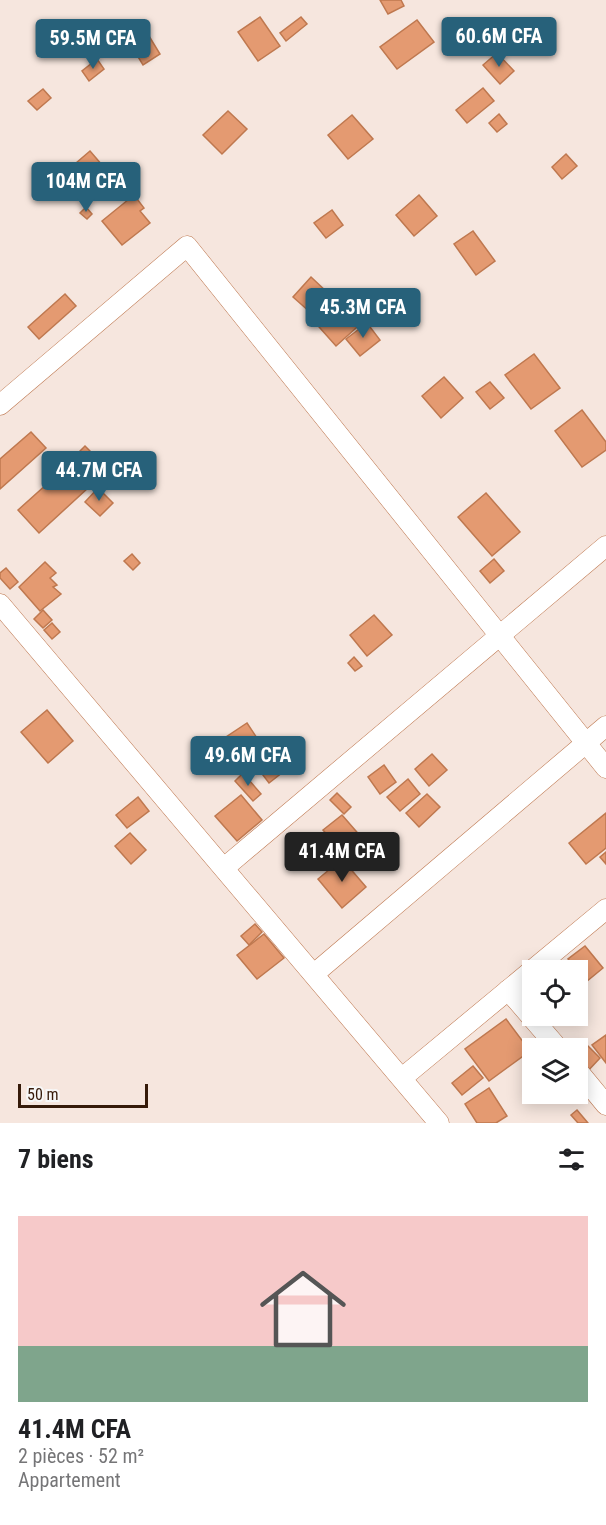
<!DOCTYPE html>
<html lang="fr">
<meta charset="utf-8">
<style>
body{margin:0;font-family:"Roboto Condensed",sans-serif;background:#f2f2f2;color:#202124;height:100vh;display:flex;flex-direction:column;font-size:22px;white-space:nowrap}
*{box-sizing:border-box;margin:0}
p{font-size:20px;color:#757577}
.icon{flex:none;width:33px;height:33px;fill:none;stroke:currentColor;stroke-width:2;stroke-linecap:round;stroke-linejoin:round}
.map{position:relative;height:1123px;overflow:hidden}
.panel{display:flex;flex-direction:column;background:#fff;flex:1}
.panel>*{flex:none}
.buttons{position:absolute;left:522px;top:960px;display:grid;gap:12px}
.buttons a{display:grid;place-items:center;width:66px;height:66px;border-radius:0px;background:#fff;box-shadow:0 3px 15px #0003;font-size:30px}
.scale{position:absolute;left:18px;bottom:15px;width:130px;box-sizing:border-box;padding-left:6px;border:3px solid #361a09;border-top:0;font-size:16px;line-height:21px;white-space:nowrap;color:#361a09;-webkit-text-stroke:4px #f7f7f7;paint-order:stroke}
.price{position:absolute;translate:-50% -51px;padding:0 14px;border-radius:6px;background:#27617a;color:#fff;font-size:20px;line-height:39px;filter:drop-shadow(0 2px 3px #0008)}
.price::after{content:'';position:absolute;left:50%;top:36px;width:18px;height:14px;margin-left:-9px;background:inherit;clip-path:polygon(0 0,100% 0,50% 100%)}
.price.active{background:#222;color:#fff}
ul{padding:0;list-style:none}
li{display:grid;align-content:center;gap:12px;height:318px;padding:0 18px}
li span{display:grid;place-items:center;height:186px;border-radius:0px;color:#555}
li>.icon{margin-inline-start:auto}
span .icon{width:108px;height:108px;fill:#fffc;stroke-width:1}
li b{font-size:26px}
h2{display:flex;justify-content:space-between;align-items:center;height:72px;padding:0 18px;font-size:26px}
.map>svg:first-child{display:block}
.building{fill:#e49a71;stroke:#bf784f;stroke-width:1.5}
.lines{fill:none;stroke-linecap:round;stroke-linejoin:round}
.street-casing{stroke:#be774f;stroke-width:21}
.street{stroke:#fff;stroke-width:20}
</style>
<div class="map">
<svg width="606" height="1123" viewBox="0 0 606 1123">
<rect width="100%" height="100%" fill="#f6e6de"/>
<g class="building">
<polygon points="380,0 401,0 404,6 388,14"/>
<polygon points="260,17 280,46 258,61 238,32"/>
<polygon points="301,17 307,24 286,41 280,33"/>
<polygon points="417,20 434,42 397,69 380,47"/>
<polygon points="149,36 160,54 143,65 132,47"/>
<polygon points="497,53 514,71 500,84 483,65"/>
<polygon points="97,59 104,69 89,81 82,71"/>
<polygon points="483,88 494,101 467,123 456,110"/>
<polygon points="43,89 51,98 37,110 28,101"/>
<polygon points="228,111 247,129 222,154 203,135"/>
<polygon points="499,114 507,124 497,132 489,123"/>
<polygon points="352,115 373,139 348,159 328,135"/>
<polygon points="90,151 102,165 89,176 76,163"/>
<polygon points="566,154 577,166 562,179 552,167"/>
<polygon points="134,195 144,208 140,211 150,223 122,245 102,221"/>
<polygon points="419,195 437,216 414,236 396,215"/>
<polygon points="86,207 92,214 87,219 80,213"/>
<polygon points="332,210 343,225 326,238 314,223"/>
<polygon points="473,231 495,261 476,275 454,244"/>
<polygon points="311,277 328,293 311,313 293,297"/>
<polygon points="65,294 76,306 39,339 28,327"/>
<polygon points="341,294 365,320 336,346 312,319"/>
<polygon points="367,323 380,340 360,356 346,339"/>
<polygon points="534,354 560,388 531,409 505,375"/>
<polygon points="444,377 463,398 441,418 422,396"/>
<polygon points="490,382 504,398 490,409 476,392"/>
<polygon points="582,410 606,442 606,450 582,467 555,431"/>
<polygon points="31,432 46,448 0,489 0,459"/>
<polygon points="85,446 91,452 86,458 80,451"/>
<polygon points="67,466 88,488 39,533 18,510"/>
<polygon points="97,466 104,473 97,480 90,473"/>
<polygon points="98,488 113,503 100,516 85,502"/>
<polygon points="486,493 520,532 492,556 458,517"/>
<polygon points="132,554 140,563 133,570 124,561"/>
<polygon points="494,559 504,571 490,583 480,571"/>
<polygon points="45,562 56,573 50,578 57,585 53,587 61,594 40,611 19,587"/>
<polygon points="6,568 18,582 10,589 0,578 0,573"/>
<polygon points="43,610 52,620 43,628 34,619"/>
<polygon points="374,615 392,635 367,656 350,635"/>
<polygon points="52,623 60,632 52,639 44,630"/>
<polygon points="354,657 362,666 355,671 348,663"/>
<polygon points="47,710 73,741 48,763 21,732"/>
<polygon points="247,723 267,753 242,769 223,739"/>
<polygon points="274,753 287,769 269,783 256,766"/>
<polygon points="432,754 447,770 429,786 415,769"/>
<polygon points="384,765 396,782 380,794 368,777"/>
<polygon points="243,773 261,794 253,801 235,781"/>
<polygon points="408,779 420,794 400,811 387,797"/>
<polygon points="337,793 351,807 344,814 330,800"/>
<polygon points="427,794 440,807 419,827 406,813"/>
<polygon points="241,795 262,820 237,841 215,816"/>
<polygon points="138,797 149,811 127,828 116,815"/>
<polygon points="606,813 606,848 586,864 569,843"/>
<polygon points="342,815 362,838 344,854 323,830"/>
<polygon points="130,833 146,850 131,864 115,846"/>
<polygon points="606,852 606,864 600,857"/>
<polygon points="342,859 366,887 342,908 318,879"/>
<polygon points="255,924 262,932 249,945 241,936"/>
<polygon points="264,934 284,958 257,979 237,955"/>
<polygon points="585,946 603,968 586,982 568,959"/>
<polygon points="578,985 584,992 578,998"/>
<polygon points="544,1016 558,1016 550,1023"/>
<polygon points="506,1019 530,1051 489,1081 465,1049"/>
<polygon points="606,1035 606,1063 592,1045"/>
<polygon points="588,1046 600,1058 586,1073 578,1065 578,1058"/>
<polygon points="473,1066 483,1078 462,1095 452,1083"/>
<polygon points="489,1088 507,1116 496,1123 477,1123 465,1104"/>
<polygon points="577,1110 588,1123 578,1123 571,1115"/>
</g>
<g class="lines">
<g class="street-casing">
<g id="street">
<polyline points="0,405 187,246 606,768"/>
<polyline points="0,604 439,1123"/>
<polyline points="224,868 606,546"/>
<polyline points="314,974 606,726"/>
<polyline points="508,990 558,1048"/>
<polyline points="578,1071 606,1105"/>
<polyline points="402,1078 606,909"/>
</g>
</g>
<use href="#street" class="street"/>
</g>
</svg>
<div class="buttons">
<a><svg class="icon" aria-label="locate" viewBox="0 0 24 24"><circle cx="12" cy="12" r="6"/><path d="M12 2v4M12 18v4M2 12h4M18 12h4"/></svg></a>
<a><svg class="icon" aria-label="layers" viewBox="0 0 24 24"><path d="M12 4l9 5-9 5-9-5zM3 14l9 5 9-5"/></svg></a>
</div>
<div class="scale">50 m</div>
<b class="price" style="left:499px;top:68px">60.6M CFA</b>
<b class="price" style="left:93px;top:70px">59.5M CFA</b>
<b class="price" style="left:86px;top:213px">104M CFA</b>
<b class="price" style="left:363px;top:339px">45.3M CFA</b>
<b class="price" style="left:99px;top:502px">44.7M CFA</b>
<b class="price" style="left:248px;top:787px">49.6M CFA</b>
<b class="price active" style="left:342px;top:883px">41.4M CFA</b>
</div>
<section class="panel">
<h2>7 biens<svg class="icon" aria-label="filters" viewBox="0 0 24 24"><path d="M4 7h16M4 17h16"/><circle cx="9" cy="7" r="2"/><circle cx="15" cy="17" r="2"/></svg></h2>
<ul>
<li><span style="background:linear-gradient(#f6c9c9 70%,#7fa58c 0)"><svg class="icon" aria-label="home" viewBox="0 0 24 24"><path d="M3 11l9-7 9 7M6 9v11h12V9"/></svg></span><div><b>41.4M CFA</b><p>2 pièces · 52 m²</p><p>Appartement</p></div></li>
</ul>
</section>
